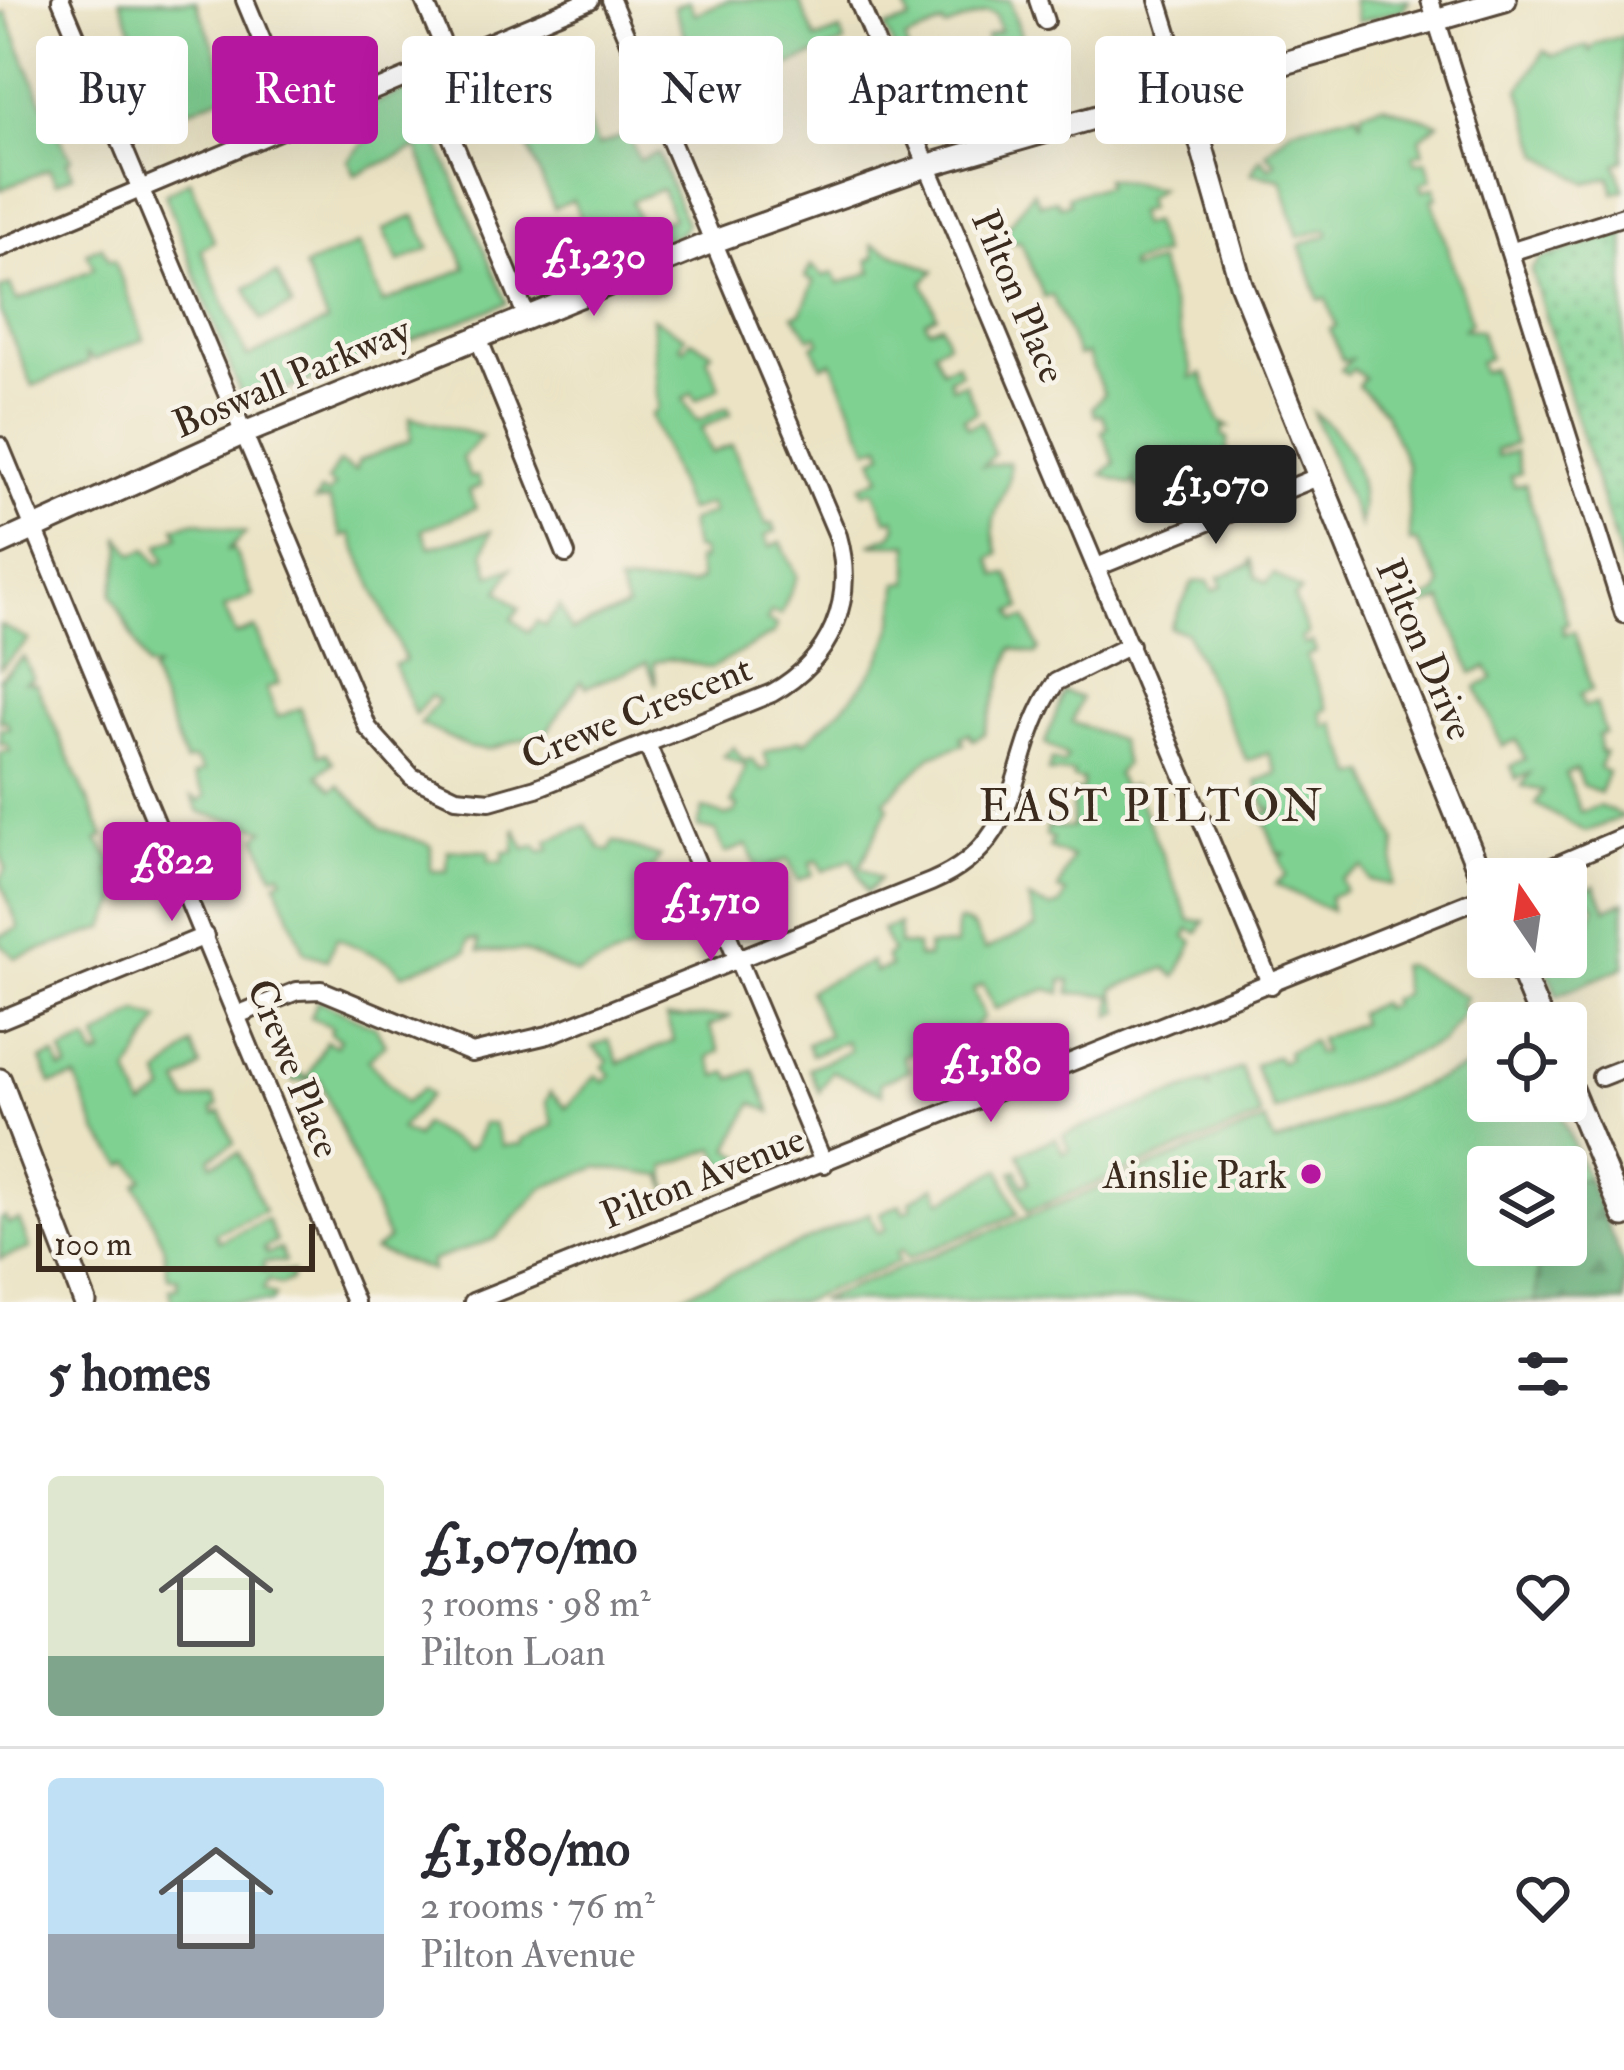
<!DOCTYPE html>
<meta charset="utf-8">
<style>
body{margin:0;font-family:"IM FELL Double Pica",serif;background:#f7f7f7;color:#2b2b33;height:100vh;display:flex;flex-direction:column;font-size:45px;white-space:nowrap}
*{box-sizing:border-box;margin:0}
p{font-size:39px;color:#7c7c81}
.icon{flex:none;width:66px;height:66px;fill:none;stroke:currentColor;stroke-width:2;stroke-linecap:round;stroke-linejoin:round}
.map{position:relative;height:1302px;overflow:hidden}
.drawer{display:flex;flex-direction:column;background:#fff;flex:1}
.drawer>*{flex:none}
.banner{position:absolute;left:36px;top:36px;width:1554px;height:108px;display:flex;gap:24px}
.needle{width:78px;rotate:347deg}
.tools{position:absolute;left:1467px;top:858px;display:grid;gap:24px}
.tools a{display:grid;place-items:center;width:120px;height:120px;border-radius:12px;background:#fff;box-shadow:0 12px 48px #0002;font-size:60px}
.scale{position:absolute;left:36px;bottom:30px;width:279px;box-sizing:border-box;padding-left:12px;border:6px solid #3b2a1e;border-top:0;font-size:33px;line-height:42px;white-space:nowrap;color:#3b2a1e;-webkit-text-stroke:9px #f7f3e8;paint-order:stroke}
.price{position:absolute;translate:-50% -102px;padding:0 27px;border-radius:12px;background:#b5179e;color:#fff;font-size:39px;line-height:78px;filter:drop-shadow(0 3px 6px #0008)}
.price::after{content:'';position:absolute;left:50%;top:72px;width:36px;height:27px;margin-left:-18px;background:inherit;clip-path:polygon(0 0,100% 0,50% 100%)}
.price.current{background:#222;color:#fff}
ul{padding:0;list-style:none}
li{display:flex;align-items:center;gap:36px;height:300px;padding:0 48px}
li+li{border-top:3px solid #e1e1e2}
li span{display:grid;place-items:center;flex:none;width:336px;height:240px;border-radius:12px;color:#555}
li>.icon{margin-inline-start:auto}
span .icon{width:144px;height:144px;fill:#fffc;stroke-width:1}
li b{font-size:51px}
h2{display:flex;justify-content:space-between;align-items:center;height:144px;padding:0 48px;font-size:51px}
.chip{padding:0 42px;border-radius:12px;background:#fff;box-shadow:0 12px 48px #0002;font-size:42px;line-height:108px}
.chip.current{background:#b5179e;color:#fff}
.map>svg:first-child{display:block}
.green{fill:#7fd192;stroke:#5d7e58;stroke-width:3;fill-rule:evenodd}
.forest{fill:url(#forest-firs);stroke:#516e4d;stroke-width:3}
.park{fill:url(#park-dots);stroke:#5d7e58;stroke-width:3}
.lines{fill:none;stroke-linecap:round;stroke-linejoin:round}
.minor-casing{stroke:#554637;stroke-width:22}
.tertiary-casing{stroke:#554637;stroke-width:27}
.minor{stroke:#fff;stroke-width:16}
.tertiary{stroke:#fff;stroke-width:21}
.poi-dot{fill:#b5179e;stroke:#f7f3e8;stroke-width:4.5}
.labels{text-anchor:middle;stroke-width:9;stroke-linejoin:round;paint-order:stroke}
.street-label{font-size:39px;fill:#3b2a1e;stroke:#f7f3e8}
.poi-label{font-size:39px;fill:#3b2a1e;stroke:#f7f3e8;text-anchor:end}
.quarter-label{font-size:45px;letter-spacing:3px;fill:#3b2a1e;stroke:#f7f3e8}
</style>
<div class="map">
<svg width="1624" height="1302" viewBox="0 0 1624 1302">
<defs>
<pattern id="forest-firs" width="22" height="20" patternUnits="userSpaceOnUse" patternTransform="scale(3)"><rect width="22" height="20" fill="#67b37c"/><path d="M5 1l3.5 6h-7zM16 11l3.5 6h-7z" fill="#569265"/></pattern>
<pattern id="park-dots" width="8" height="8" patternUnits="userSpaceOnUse" patternTransform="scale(3)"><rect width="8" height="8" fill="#7fd192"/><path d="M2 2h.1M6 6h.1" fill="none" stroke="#69aa77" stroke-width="1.8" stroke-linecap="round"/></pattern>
</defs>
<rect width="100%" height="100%" fill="#f7f3e8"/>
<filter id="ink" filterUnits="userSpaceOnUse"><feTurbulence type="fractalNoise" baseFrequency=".00833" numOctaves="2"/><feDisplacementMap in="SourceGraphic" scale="24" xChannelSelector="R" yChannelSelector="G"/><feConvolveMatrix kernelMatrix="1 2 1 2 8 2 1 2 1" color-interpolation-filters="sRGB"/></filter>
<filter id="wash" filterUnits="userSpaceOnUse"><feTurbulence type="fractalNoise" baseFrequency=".004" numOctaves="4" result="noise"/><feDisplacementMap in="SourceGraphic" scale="48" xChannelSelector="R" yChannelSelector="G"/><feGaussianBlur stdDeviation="2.7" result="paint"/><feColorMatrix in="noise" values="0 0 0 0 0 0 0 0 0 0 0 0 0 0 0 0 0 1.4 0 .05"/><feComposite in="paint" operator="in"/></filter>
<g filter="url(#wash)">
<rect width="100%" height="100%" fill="#ebe3c4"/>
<g class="green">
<polygon points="120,0 196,1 232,92 167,119"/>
<polygon points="728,0 799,0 816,40 840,31 845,43 709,97 674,7 689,1 695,14"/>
<polygon points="914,0 1010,0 1045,113 990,127 987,116 1009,109 998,77 949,91 958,123 982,117 985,129 934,139 909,82 925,77 929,86 994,66 986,36 1000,31 995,14 986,12 945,28 943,24 905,40 910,59 900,62 885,28 910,20 905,4"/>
<polygon points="1352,0 1409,0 1403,9 1358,22"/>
<path d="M 6,12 C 15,35 55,140 72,158 L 67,161 L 73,175 L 56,183 L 49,169 L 0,190 L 0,15 Z"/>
<polygon points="1623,36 1624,160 1616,164 1624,190 1614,193 1610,177 1587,183 1541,155 1520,90 1544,51 1554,56 1588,46 1590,52 1595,44"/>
<path d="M 569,78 L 598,146 L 628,134 L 639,160 L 658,153 L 686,224 L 681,233 L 541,286 L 528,257 L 586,232 L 573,200 L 554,208 L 509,103 ZM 662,189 L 673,219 L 641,225 L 631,201 Z"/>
<polygon points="414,87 507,303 251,404 241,395 165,194 190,180 214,241 201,249 247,357 327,322 304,267 359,244 383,303 466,268 417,148 355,175 348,160 371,136 364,107"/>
<polygon points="1383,105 1438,123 1420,138 1424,152 1413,155 1416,163 1426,160 1432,179 1421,184 1423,191 1435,187 1437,197 1432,199 1471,322 1464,329 1480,330 1489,358 1479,362 1482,372 1492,369 1515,444 1496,450 1497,456 1515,451 1521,473 1511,476 1514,486 1525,484 1568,623 1562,625 1564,634 1574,631 1592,690 1580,694 1584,707 1596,704 1605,733 1598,735 1600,752 1605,752 1599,768 1608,772 1600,793 1582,785 1576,769 1566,773 1580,812 1599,806 1624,816 1586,832 1535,804 1543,791 1522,786 1530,773 1516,779 1511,766 1525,759 1517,740 1502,746 1477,687 1493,679 1487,667 1472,673 1442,600 1415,609 1413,604 1438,593 1441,585 1416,541 1410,542 1407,465 1384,411 1358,386 1364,378 1353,369 1347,375 1341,370 1351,359 1342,360 1330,329 1336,326 1326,298 1319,300 1300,245 1328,235 1327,229 1298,237 1281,179 1251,173 1260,158 1270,168 1276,163 1266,153 1292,128 1357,113 1361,124 1362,111"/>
<polygon points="1105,178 1160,188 1145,199 1148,209 1136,213 1140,226 1152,222 1162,254 1129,264 1130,270 1158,262 1192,370 1190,378 1202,374 1219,421 1229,427 1223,427 1222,436 1228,438 1226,472 1205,461 1156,482 1158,495 1136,487 1134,479 1131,485 1102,474 1115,463 1102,431 1108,428 1102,414 1095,416 1092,408 1104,394 1087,354 1078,356 1052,295 1044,297 1020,241 996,244 1033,191 1040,204 1057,200 1060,206 1070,203 1068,196 1106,186"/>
<polygon points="415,216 430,248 399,262 384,229"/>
<path d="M 872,244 L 934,271 L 923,282 L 937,315 L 925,321 L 929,329 L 941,324 L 948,342 L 934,349 L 942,369 L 957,363 L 961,373 L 949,378 L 952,387 L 965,383 L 977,412 L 964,418 L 968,427 L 981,421 L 994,454 L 983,466 L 1009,462 C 1014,498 980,509 999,554 L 990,559 L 997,576 L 1008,574 L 1022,608 L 1012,612 L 1016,621 L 1026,618 L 1039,649 L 1036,654 L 1012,648 L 984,734 L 973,740 L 969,733 L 961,737 L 964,744 L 931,756 L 885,801 L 889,807 L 860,867 L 880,878 L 867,893 L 852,859 L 823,871 L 818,860 L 810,863 L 813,874 L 798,881 L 788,859 L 758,871 L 747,845 L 725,853 L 716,831 L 698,827 L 703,808 L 725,816 L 735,813 L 738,806 L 732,803 L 746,766 L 723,756 L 733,747 L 744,761 L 751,759 L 761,770 L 769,767 L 764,753 L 801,739 L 804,743 C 857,695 898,659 898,583 L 909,582 L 909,544 L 870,544 L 892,535 L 897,526 L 894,518 L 887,520 L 874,490 L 864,493 L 861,486 L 881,477 L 873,458 L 884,453 L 881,445 L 869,449 L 832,362 L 822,366 L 813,346 L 820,342 L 817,335 L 810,338 L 794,315 L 801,313 L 814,282 L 805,277 L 811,265 L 824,276 L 833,273 L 839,284 L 872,272 L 868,260 L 875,257 Z"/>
<polygon points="102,246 109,261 114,259 144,339 94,360 86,355 88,363 33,386 0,311 0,289 10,285 17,301 94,269 87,252"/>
<polygon points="277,274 292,306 261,320 246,288"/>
<polygon points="652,317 685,336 680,346 684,349 691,340 712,352 707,358 720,387 696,400 692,393 683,399 697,421 728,407 731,414 701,428 711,453 732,445 767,525 773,524 776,531 765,536 769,547 781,542 797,576 781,615 771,612 767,621 777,626 773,634 712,668 669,659 654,662 656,685 647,663 586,687 581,681 547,732 490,749 471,748 420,724 438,701 431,696 415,715 394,665 405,660 350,534 342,537 329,500 315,501 321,491 328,495 334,486 327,481 339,462 355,471 359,461 411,440 410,417 482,436 462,458 470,478 477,476 481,486 469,491 476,508 422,530 430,547 491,531 484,552 490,575 512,568 499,591 520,608 512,619 528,632 537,621 545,626 560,606 571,631 627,608 618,584 692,585 700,580 696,560 703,560 701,550 694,549 689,522 713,513 709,504 687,511 651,415 658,408"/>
<path d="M 1313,412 C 1351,439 1367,481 1360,526 Z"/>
<polygon points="196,521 246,533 227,551 234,549 253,596 224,608 236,635 255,628 279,683 266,689 278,717 300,708 319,755 326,753 333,762 318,775 333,790 339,785 381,828 431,845 431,871 447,871 448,850 489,851 489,861 503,862 504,852 514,852 515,828 525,849 536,845 540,852 550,849 547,841 586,825 601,849 610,851 614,841 660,857 645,879 663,924 657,927 661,937 577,974 523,951 479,951 478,940 468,940 467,951 402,974 390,962 337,938 327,960 305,953 276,882 283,878 281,873 273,875 257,837 265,829 199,812 192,797 200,801 206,796 193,776 203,771 194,759 185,762 151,672 156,668 147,667 112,594 122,551 119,536 134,554 147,549 158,564 165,561 159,545 179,536 175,527"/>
<polygon points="1251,559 1256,576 1267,583 1274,574 1301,591 1294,598 1308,634 1301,638 1304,645 1312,642 1316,652 1306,656 1328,709 1321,712 1325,727 1334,723 1356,776 1367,773 1396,841 1392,885 1369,880 1363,867 1341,879 1345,890 1329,897 1331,911 1275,884 1286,875 1279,857 1284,854 1277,853 1262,815 1273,810 1266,807 1256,782 1277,773 1268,753 1247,761 1186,632 1170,628 1193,582 1208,581 1213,591 1223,586 1219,577 1250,565"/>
<polygon points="0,625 29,640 0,668"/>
<polygon points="24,657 33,678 25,682 36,684 104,836 97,840 117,866 109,870 113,878 122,876 125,888 105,928 15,958 0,943 0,936 19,928 0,880 6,869 0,853 0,752 10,751 6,743 0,745 0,728 9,728 6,720 0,722 0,678"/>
<path d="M 1064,692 L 1081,698 L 1072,722 L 1119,740 L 1125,764 L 1117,774 L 1122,788 L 1133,785 L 1190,921 L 1205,921 L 1198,933 L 1189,929 L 1185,937 L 1194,942 L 1176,977 L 1166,968 L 1113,989 L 1120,1012 L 1111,1016 L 1112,995 L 1070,993 L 1070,980 L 1062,980 L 1061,993 L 1047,989 L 995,1009 L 983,984 L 973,989 L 984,1017 L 946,1057 L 939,1059 L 930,1045 L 903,1056 L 909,1070 L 880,1083 L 882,1094 L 832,1071 L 819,1092 L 809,1068 L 850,1051 L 846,1041 L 811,1055 L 807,1044 L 828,1035 L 809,990 L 871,962 L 875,972 L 890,967 L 886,956 L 892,952 L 882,930 L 899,924 L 899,945 L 917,946 L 917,957 L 927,958 L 928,946 L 956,946 L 957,922 C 976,922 977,936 985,950 L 1036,927 L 1028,899 L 1050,908 L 1061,905 L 1066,893 L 1058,890 L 1072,857 L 1049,848 L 1053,838 L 1046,836 L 1047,827 L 1072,828 L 1073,791 L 1082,791 L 1083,780 L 1073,778 L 1073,773 L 1048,772 L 1052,759 L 1063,764 L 1068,757 L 1045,743 Z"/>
<polygon points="1595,885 1606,909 1624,902 1624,967 1558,995 1542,957 1576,957 1595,907 1582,890"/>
<polygon points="1406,965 1466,997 1460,1007 1465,1010 1442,1042 1274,1111 1254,1065 1277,1056 1280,1062 1289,1058 1287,1052 1312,1041 1317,1054 1323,1052 1319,1039 1360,1023 1357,1013 1380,1003 1382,1009 1392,1005 1390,999 1404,994 1399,966"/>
<polygon points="318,1000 375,1027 385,1044 368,1060 405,1103 423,1088 430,1095 400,1129 416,1137 423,1124 466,1149 474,1145 483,1123 493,1124 502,1146 522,1144 521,1139 554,1125 546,1102 550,1092 566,1108 596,1075 604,1082 611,1075 603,1067 608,1061 593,1047 609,1040 619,1063 674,1041 666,1018 732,1016 709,1026 720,1051 709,1057 717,1076 728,1072 732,1079 754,1070 771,1112 753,1103 729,1149 748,1160 727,1169 715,1148 665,1167 669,1192 663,1176 598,1167 543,1188 495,1239 431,1261 432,1271 374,1250 388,1240 320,1079 293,1081 290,1069 308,1077 326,1041 336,1046 340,1039 330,1033 332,1027 310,1017"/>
<polygon points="138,1012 160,1019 129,1073 143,1107 165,1092 160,1076 192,1045 201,1067 179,1083 188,1102 214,1097 218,1106 212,1109 215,1115 221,1112 234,1143 210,1158 212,1164 239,1153 264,1211 215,1233 219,1241 267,1219 276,1242 264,1248 267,1254 280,1249 285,1262 264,1262 263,1271 292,1272 291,1280 280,1285 268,1280 263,1290 275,1296 272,1302 172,1302 170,1289 177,1288 178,1279 168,1277 163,1245 136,1184 143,1179 131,1162 124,1166 97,1132 76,1078 51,1084 41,1060 55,1055 61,1070 68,1068 62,1052 88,1041 95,1057 103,1054 97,1038"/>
<path d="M 1488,1059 L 1488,1101 L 1555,1101 L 1624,1266 L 1624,1302 L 818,1301 L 1265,1121 L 1275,1144 ZM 1488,1167 L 1566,1167 L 1566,1245 L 1488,1245 Z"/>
<polygon points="1241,1068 1261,1117 1028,1211 1012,1172 1017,1170 1023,1185 1030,1182 1019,1153 1056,1138 1063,1153 1069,1150 1063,1135 1204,1083 1211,1089 1208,1081"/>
<polygon points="1000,1169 1018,1214 907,1259 903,1250 896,1253 899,1262 800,1302 666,1302 869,1213 878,1233 886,1229 880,1213 901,1204 904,1212 912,1208 910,1201 935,1186 942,1201"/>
<polygon points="5,1217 8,1224 19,1220 30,1248 0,1259 0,1219"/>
</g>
<polygon class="forest" points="1566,1178 1588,1180 1624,1265 1624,1302 1535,1302 1540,1245 1566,1245"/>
<polygon class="park" points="1624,232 1624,572 1531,270 1540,259"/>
</g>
<g filter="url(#ink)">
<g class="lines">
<g class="minor-casing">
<g id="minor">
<path d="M 61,0 L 368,728 L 412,777 L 456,798 L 490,801 L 536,788 L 772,693 C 831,660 856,601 838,536 L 611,0"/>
<polyline points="245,0 296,122"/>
<polyline points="424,0 449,59"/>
<polyline points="858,0 1271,985"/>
<polyline points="1038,0 1045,21"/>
<polyline points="1158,0 1186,91"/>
<polyline points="1430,0 1624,614"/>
<polyline points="423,70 526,315"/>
<polyline points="0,248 590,0"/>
<polyline points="1510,252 1624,216"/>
<polyline points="477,335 566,554"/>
<polyline points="0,446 355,1302"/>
<polyline points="1097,567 1315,478"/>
<polyline points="647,744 824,1164"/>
<polyline points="1524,879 1624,836"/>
<path d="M 237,1015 L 297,991 L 321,990 L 472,1053 L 548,1035 L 931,882 C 1030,840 1004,756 1056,682 L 1130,645"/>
<polyline points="0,1020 205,936"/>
<polyline points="1601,1077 1624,1068"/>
<polyline points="473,1302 1488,895"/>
</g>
</g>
<g class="tertiary-casing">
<g id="tertiary">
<polyline points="1186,91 1241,284 1488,893"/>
<polyline points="0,544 242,434 712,242 929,165 1505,0"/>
<polyline points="1515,957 1543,1023"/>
<polyline points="1566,1077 1624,1216"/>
<polyline points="0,1080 85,1302"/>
</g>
</g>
<use href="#minor" class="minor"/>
<use href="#tertiary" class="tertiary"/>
</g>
</g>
<circle class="poi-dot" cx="1311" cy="1174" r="12"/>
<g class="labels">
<g class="street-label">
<text transform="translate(1020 296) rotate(67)" y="14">Pilton Place</text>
<text transform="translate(291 376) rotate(-23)" y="14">Boswall Parkway</text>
<text transform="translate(1426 649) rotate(67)" y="14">Pilton Drive</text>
<text transform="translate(636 711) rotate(-22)" y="14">Crewe Crescent</text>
<text transform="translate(295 1068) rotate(68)" y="14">Crewe Place</text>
<text transform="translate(702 1176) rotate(-22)" y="14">Pilton Avenue</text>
</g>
<g class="poi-label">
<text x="1287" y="1188">Ainslie Park</text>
</g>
<g class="quarter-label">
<text x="1152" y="821">EAST PILTON</text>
</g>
</g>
</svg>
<div class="tools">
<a><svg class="needle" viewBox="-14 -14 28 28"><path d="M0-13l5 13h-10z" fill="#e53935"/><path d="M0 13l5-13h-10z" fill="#7c7c81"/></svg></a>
<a><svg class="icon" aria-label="locate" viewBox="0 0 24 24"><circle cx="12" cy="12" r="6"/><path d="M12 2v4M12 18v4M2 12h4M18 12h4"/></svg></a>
<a><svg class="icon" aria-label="layers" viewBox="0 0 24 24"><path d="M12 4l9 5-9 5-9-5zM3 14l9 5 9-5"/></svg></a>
</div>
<div class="scale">100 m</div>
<b class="price" style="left:594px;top:319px">£1,230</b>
<b class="price current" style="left:1216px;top:547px">£1,070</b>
<b class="price" style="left:172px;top:924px">£822</b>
<b class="price" style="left:711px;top:964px">£1,710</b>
<b class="price" style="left:991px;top:1125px">£1,180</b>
<div class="banner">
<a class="chip">Buy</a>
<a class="chip current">Rent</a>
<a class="chip">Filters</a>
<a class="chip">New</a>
<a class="chip">Apartment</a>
<a class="chip">House</a>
</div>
</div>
<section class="drawer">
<h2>5 homes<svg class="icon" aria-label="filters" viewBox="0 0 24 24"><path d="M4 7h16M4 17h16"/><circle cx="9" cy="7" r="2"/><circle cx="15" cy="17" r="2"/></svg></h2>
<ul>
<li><span style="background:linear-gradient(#dfe7d0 75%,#7fa58c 0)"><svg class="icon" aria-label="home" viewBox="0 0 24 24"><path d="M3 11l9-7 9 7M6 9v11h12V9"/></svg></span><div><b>£1,070/mo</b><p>3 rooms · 98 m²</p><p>Pilton Loan</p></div><svg class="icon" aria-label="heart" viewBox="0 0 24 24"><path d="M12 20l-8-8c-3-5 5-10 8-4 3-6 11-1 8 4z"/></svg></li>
<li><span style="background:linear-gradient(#bfe0f5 65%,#9aa5b1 0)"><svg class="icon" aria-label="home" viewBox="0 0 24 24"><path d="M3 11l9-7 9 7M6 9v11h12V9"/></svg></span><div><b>£1,180/mo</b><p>2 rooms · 76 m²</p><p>Pilton Avenue</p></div><svg class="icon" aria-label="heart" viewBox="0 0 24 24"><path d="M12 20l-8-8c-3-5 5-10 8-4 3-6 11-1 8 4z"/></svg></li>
</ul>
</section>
